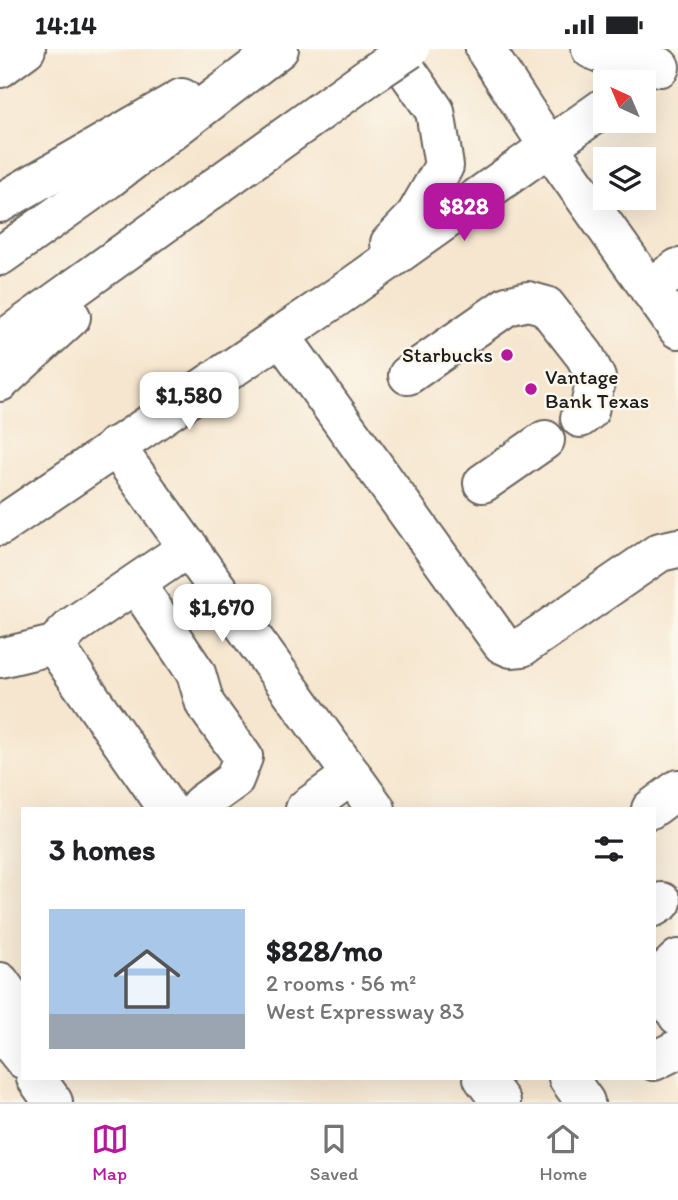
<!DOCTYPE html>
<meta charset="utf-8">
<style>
body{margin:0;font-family:Itim,sans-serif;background:#f6f6f6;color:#202124;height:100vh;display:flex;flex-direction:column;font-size:26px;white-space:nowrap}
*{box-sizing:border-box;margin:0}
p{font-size:23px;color:#757577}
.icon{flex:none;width:38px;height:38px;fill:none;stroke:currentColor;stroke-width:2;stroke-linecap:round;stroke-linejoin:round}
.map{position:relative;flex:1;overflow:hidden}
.panel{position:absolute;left:21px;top:758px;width:635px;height:273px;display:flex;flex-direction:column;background:#fff;border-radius:0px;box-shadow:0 7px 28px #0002}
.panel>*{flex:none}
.needle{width:46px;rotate:316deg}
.controls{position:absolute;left:593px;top:21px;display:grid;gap:14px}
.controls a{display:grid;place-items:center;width:63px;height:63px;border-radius:0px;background:#fff;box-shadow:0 7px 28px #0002;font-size:35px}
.price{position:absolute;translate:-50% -60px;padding:0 16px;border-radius:14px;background:#fff;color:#222;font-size:23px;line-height:46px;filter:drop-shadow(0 2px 4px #0008)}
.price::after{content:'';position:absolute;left:50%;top:42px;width:21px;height:16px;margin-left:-10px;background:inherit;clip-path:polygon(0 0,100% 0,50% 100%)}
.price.active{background:#b5179e;color:#fff}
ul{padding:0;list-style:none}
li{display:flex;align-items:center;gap:21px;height:175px;padding:0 28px}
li+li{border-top:2px solid #e0e0e0}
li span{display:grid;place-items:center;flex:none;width:196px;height:140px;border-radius:0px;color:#555}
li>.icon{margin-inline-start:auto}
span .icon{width:84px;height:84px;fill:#fffc;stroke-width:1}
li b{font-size:30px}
h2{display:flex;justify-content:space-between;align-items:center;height:84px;padding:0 28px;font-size:30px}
.status{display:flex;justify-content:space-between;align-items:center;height:49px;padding:0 35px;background:#fff;direction:ltr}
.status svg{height:19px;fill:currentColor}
.dock{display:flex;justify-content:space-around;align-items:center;height:98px;border-top:2px solid #e0e0e0;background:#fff;font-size:19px;color:#757577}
.dock a{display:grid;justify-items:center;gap:4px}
.dock .active{color:#b5179e}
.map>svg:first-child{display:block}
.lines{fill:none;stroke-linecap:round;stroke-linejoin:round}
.minor-casing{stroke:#68635b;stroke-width:42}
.major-casing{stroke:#68635b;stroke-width:42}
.highway-casing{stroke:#68635b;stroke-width:42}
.minor{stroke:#fff;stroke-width:38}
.major{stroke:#fff;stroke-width:38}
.highway{stroke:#fff;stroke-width:38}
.highway-bridge-casing{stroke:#68635b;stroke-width:42;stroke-linecap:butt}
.highway-bridge{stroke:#fff;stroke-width:38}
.poi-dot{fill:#b5179e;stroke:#fbf7ec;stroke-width:2.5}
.labels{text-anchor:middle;stroke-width:5;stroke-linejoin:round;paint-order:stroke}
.poi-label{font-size:21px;fill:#1c1c1c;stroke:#fbf7ec;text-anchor:end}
</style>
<div class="status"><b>14:14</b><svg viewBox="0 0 49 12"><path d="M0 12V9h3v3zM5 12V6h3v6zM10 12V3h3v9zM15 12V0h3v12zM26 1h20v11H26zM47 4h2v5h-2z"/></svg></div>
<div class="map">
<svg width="678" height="1053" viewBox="0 0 678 1053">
<rect width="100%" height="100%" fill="#fbf7ec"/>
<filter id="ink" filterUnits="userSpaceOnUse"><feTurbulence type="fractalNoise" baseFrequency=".0143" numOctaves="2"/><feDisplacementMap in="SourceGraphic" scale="14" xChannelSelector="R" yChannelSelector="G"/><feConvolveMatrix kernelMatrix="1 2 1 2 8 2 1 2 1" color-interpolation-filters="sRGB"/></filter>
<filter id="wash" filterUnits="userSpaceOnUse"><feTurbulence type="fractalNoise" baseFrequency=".00686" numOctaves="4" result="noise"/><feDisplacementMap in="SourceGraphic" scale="28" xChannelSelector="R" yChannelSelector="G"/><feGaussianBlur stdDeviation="1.57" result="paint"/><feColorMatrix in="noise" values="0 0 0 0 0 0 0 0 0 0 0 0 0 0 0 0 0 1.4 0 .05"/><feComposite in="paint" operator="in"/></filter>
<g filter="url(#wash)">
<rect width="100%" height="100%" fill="#f6e6cf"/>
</g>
<g filter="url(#ink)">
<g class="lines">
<g class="minor-casing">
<g id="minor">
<polyline points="649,240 678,219"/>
<polyline points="280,286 502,595 511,599 522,598 660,503 678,499"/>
<polyline points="408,326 507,257 528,252 546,257 585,307 596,329 589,362 580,369"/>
<polyline points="115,397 376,760"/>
<polyline points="483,434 545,391"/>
<polyline points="136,535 196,624 205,655 243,708 234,731 201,755 201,760"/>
<polyline points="54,596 168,760"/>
<polyline points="0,609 54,596 73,577 189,498"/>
<polyline points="305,760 352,726"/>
<polyline points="651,760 678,740"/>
<polyline points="654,858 662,853"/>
<polyline points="678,910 656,931 678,967"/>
<polyline points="0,933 21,963 10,979 11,995 23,1010"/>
<polyline points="654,1012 678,1000"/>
<polyline points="36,1029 53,1053"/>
<polyline points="483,1029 501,1053"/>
<polyline points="568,1029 585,1053"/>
</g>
</g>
<g class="major-casing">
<g id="major">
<polyline points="485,0 549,98 678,280"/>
<polyline points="591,0 616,11 660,18"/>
<polyline points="0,19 26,0"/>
<polyline points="390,194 414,169 444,117 435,62 392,0"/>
<polyline points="0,477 346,242 606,57"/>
</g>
</g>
<g class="highway-casing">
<g id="highway">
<polyline points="0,154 182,49"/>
<polyline points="0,207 107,131 279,0"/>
<polyline points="0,293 368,28"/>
<polyline points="0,333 71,268"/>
</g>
</g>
<use href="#minor" class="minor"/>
<use href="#major" class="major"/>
<use href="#highway" class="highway"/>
<g class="highway-bridge-casing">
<polyline id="highway-bridge" points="368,28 410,0"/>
</g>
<use href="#highway-bridge" class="highway-bridge"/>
</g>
</g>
<g class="poi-dot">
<circle cx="507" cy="306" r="7"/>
<circle cx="531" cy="340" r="7"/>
</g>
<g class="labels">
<g class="poi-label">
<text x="493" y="313">Starbucks</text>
<text x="545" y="335" text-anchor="start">Vantage<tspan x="545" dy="24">Bank Texas</tspan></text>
</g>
</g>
</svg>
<div class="controls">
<a><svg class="needle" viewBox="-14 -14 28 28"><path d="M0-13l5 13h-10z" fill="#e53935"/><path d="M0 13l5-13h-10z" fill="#757577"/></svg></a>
<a><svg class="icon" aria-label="layers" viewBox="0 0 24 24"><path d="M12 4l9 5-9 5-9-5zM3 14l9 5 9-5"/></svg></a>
</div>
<b class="price active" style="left:464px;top:194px">$828</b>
<b class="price" style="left:189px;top:383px">$1,580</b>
<b class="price" style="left:222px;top:595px">$1,670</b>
<section class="panel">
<h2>3 homes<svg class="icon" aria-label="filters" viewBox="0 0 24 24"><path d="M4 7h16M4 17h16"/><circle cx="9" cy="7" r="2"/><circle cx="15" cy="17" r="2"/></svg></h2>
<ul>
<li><span style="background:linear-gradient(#a9c7e8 75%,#9aa5b1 0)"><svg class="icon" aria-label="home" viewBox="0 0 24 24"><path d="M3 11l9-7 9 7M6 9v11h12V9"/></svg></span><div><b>$828/mo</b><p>2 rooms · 56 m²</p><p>West Expressway 83</p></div></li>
</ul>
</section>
</div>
<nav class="dock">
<a class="active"><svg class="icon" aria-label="map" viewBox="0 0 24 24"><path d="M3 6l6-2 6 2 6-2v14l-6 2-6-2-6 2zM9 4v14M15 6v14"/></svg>Map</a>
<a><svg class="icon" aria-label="saved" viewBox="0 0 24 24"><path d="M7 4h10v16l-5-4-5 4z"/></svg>Saved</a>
<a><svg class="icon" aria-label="home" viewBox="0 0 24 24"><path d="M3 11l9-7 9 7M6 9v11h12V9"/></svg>Home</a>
</nav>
